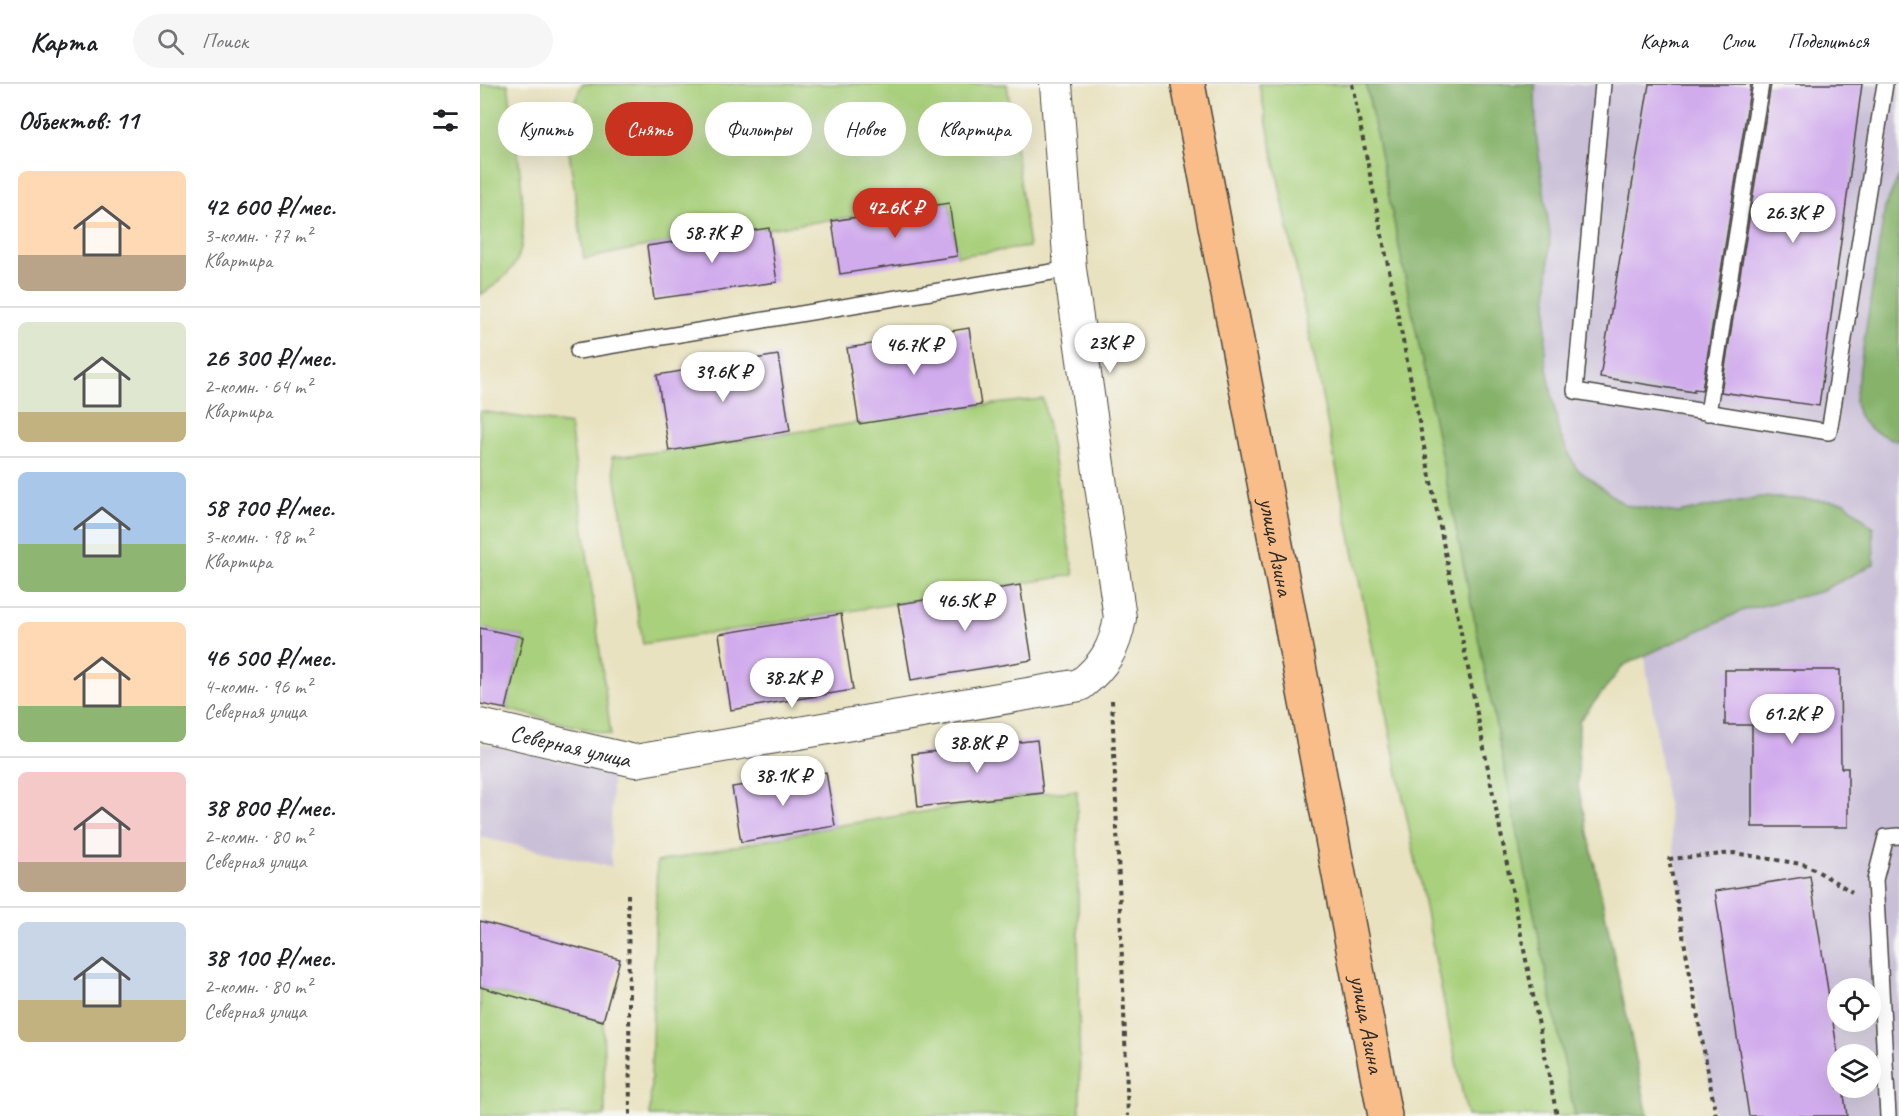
<!DOCTYPE html>
<html lang="ru">
<meta charset="utf-8">
<style>
body{margin:0;font-family:Caveat,sans-serif;background:#f6f6f6;color:#202124;height:100vh;display:flex;flex-direction:column;font-size:22px;white-space:nowrap}
*{box-sizing:border-box;margin:0}
p{font-size:20px;color:#757577}
.icon{flex:none;width:33px;height:33px;fill:none;stroke:currentColor;stroke-width:2;stroke-linecap:round;stroke-linejoin:round}
.map{position:relative;flex:1;overflow:hidden}
.drawer{display:flex;flex-direction:column;background:#fff;width:480px}
.drawer>*{flex:none}
.top-card{position:absolute;left:18px;top:18px;width:570px;height:54px;display:flex;gap:12px}
.tools{position:absolute;left:1347px;top:894px;display:grid;gap:12px}
.tools a{display:grid;place-items:center;width:54px;height:54px;border-radius:50%;background:#fff;box-shadow:0 6px 24px #0002;font-size:30px}
.price{position:absolute;translate:-50% -51px;padding:0 14px;border-radius:21px;background:#fff;color:#222;font-size:20px;line-height:39px;filter:drop-shadow(0 2px 3px #0008)}
.price::after{content:'';position:absolute;left:50%;top:36px;width:18px;height:14px;margin-left:-9px;background:inherit;clip-path:polygon(0 0,100% 0,50% 100%)}
.price.selected{background:#c8321e;color:#fff}
ul{padding:0;list-style:none}
li{display:flex;align-items:center;gap:18px;height:150px;padding:0 18px}
li+li{border-top:2px solid #e0e0e0}
li span{display:grid;place-items:center;flex:none;width:168px;height:120px;border-radius:9px;color:#555}
li>.icon{margin-inline-start:auto}
span .icon{width:72px;height:72px;fill:#fffc;stroke-width:1}
li b{font-size:26px}
h2{display:flex;justify-content:space-between;align-items:center;height:72px;padding:0 18px;font-size:26px}
.pill{padding:0 21px;border-radius:27px;background:#fff;box-shadow:0 6px 24px #0002;font-size:21px;line-height:54px}
.pill.selected{background:#c8321e;color:#fff}
header{display:flex;align-items:center;gap:36px;box-sizing:border-box;height:84px;padding:0 30px;background:#fff;border-bottom:2px solid #e0e0e0}
header strong{font-size:28px}
nav{display:flex;gap:33px;margin-inline-start:auto;font-size:21px}
.search{width:420px;height:54px;background:#f6f6f6;display:flex;align-items:center;gap:15px;box-sizing:border-box;padding:0 21px;border-radius:33px;color:#757577;font-size:22px}
main{display:flex;flex:1;min-height:0}
.map>svg:first-child{display:block}
.industrial{fill:#c9bfd7;fill-rule:evenodd}
.green{fill:#a9d07b;stroke:#6a7e53;stroke-width:1.5}
.forest{fill:#86b26b;stroke:#586e4b;stroke-width:1.5}
.building{fill:#d1aced}
.lines{fill:none;stroke-linecap:round;stroke-linejoin:round}
.service-casing{stroke:#484641;stroke-width:18}
.minor-casing{stroke:#484641;stroke-width:34}
.primary-casing{stroke:#484641;stroke-width:36}
.path{stroke:#484641;stroke-width:4;stroke-dasharray:4.5 4.5;stroke-linecap:butt}
.service{stroke:#fff;stroke-width:15}
.minor{stroke:#fff;stroke-width:32}
.primary{stroke:#f8bd89;stroke-width:33}
.labels{text-anchor:middle;stroke-width:4.5;stroke-linejoin:round;paint-order:stroke}
.street-label{font-size:24px;fill:#2b2b2b;stroke:#f6f6f2}
</style>
<header>
<strong>Карта</strong>
<div class="search"><svg class="icon" aria-label="search" viewBox="0 0 24 24"><circle cx="10" cy="10" r="6"/><path d="M15 15l6 6"/></svg>Поиск</div>
<nav><a>Карта</a><a>Слои</a><a>Поделиться</a></nav>
</header>
<main>
<section class="drawer">
<h2>Объектов: 11<svg class="icon" aria-label="filters" viewBox="0 0 24 24"><path d="M4 7h16M4 17h16"/><circle cx="9" cy="7" r="2"/><circle cx="15" cy="17" r="2"/></svg></h2>
<ul>
<li><span style="background:linear-gradient(#ffd9b3 70%,#b9a48a 0)"><svg class="icon" aria-label="home" viewBox="0 0 24 24"><path d="M3 11l9-7 9 7M6 9v11h12V9"/></svg></span><div><b>42 600 ₽/мес.</b><p>3-комн. · 77 m²</p><p>Квартира</p></div></li>
<li><span style="background:linear-gradient(#dfe7d0 75%,#c2b280 0)"><svg class="icon" aria-label="home" viewBox="0 0 24 24"><path d="M3 11l9-7 9 7M6 9v11h12V9"/></svg></span><div><b>26 300 ₽/мес.</b><p>2-комн. · 64 m²</p><p>Квартира</p></div></li>
<li><span style="background:linear-gradient(#a9c7e8 60%,#8fb573 0)"><svg class="icon" aria-label="home" viewBox="0 0 24 24"><path d="M3 11l9-7 9 7M6 9v11h12V9"/></svg></span><div><b>58 700 ₽/мес.</b><p>3-комн. · 98 m²</p><p>Квартира</p></div></li>
<li><span style="background:linear-gradient(#ffd9b3 70%,#8fb573 0)"><svg class="icon" aria-label="home" viewBox="0 0 24 24"><path d="M3 11l9-7 9 7M6 9v11h12V9"/></svg></span><div><b>46 500 ₽/мес.</b><p>4-комн. · 96 m²</p><p>Северная улица</p></div></li>
<li><span style="background:linear-gradient(#f6c9c9 75%,#b9a48a 0)"><svg class="icon" aria-label="home" viewBox="0 0 24 24"><path d="M3 11l9-7 9 7M6 9v11h12V9"/></svg></span><div><b>38 800 ₽/мес.</b><p>2-комн. · 80 m²</p><p>Северная улица</p></div></li>
<li><span style="background:linear-gradient(#c9d6e8 65%,#c2b280 0)"><svg class="icon" aria-label="home" viewBox="0 0 24 24"><path d="M3 11l9-7 9 7M6 9v11h12V9"/></svg></span><div><b>38 100 ₽/мес.</b><p>2-комн. · 80 m²</p><p>Северная улица</p></div></li>
</ul>
</section>
<div class="map">
<svg width="1419" height="1032" viewBox="0 0 1419 1032">
<rect width="100%" height="100%" fill="#f6f6f2"/>
<filter id="ink" filterUnits="userSpaceOnUse"><feTurbulence type="fractalNoise" baseFrequency=".0167" numOctaves="2"/><feDisplacementMap in="SourceGraphic" scale="12" xChannelSelector="R" yChannelSelector="G"/><feConvolveMatrix kernelMatrix="1 2 1 2 8 2 1 2 1" color-interpolation-filters="sRGB"/></filter>
<filter id="wash" filterUnits="userSpaceOnUse"><feTurbulence type="fractalNoise" baseFrequency=".008" numOctaves="4" result="noise"/><feDisplacementMap in="SourceGraphic" scale="24" xChannelSelector="R" yChannelSelector="G"/><feGaussianBlur stdDeviation="1.35" result="paint"/><feColorMatrix in="noise" values="0 0 0 0 0 0 0 0 0 0 0 0 0 0 0 0 0 1.4 0 .05"/><feComposite in="paint" operator="in"/></filter>
<g filter="url(#wash)">
<rect width="100%" height="100%" fill="#e9e2c0"/>
<g class="industrial">
<path d="M 972,0 L 1419,0 L 1419,1032 L 1234,1032 L 1158,528 L 1092,527 ZM 1358,904 L 1390,904 L 1390,938 L 1358,938 ZM 1358,970 L 1390,970 L 1390,1004 L 1358,1004 Z"/>
<polygon points="0,659 132,688 131,783 0,753"/>
</g>
<g class="green">
<path d="M 0,0 L 28,0 C 33,40 53,143 37,176 C 30,190 13,203 0,211 Z"/>
<polygon points="102,0 527,0 549,163 477,172 469,119 167,162 104,175 85,39"/>
<polygon points="779,0 886,0 1095,1032 987,1032"/>
<path d="M 563,315 L 594,491 L 163,560 L 132,373 C 277,358 419,328 563,315 Z"/>
<polygon points="0,327 90,341 131,651 26,625 43,553 0,544"/>
<polygon points="597,707 600,1032 170,1032 177,778 355,742 563,709"/>
<polygon points="0,903 123,937 125,1032 0,1032"/>
</g>
<g class="forest">
<polygon points="886,0 1055,0 1056,50 1070,150 1065,273 1079,349 1096,384 1145,421 1198,429 1280,413 1365,418 1393,444 1394,480 1339,508 1264,526 1144,581 1099,637 1098,702 1168,1032 1095,1032"/>
<path d="M 1419,92 L 1419,358 C 1394,347 1378,345 1375,315 L 1405,123 Z"/>
</g>
<g id="blocks">
<g class="building">
<polygon points="1169,0 1271,0 1222,306 1214,305 1214,308 1120,293"/>
<polygon points="1291,0 1382,0 1339,322 1241,308"/>
<polygon points="469,119 477,172 360,190 352,137"/>
<polygon points="289,144 297,198 174,215 167,162"/>
<polygon points="489,244 501,321 379,340 367,264"/>
<polygon points="298,271 310,347 189,367 177,291"/>
<polygon points="540,501 552,576 431,596 418,520"/>
<polygon points="361,530 373,606 251,626 239,550"/>
<polygon points="0,544 43,553 26,625 0,620"/>
<polygon points="1245,586 1360,586 1361,684 1368,684 1368,743 1272,743 1272,641 1245,641"/>
<polygon points="557,656 563,709 438,723 432,670"/>
<polygon points="346,688 355,742 261,758 252,703"/>
<polygon points="1330,792 1358,970 1358,1004 1363,1004 1367,1032 1269,1032 1235,807"/>
<polygon points="0,837 140,875 123,937 0,903"/>
</g>
</g>
</g>
<g filter="url(#ink)">
<use href="#blocks" fill-opacity="0" stroke="#484641" stroke-width="1.5"/>
<g class="lines">
<g class="service-casing">
<g id="service">
<polyline points="1123,0 1095,307 1349,348 1405,0"/>
<polyline points="98,267 590,185"/>
<polyline points="1228,329 1281,0"/>
<polyline points="1408,1032 1395,796 1406,753 1419,752"/>
</g>
</g>
<g class="minor-casing">
<g id="minor">
<path id="s1" d="M 0,641 L 155,677 L 600,601 C 624,582 635,564 640,534 L 590,185 L 576,0"/>
</g>
</g>
<g class="primary-casing">
<g id="primary">
<path id="s2" d="M 708,0 L 905,1032"/>
</g>
</g>
<g class="path">
<polyline points="872,0 1077,1032"/>
<polyline points="632,616 648,1032"/>
<polyline points="148,810 150,1032"/>
<polyline points="1236,1032 1189,775 1254,769 1327,781 1372,808"/>
</g>
<use href="#service" class="service"/>
<use href="#minor" class="minor"/>
<use href="#primary" class="primary"/>
</g>
</g>
<g class="labels">
<g class="street-label">
<text dy="8" stroke="none"><textPath href="#s2" startOffset="471">улица Азина</textPath></text>
<text dy="8" stroke="none"><textPath href="#s1" startOffset="93">Северная улица</textPath></text>
<text dy="8" stroke="none"><textPath href="#s2" startOffset="957">улица Азина</textPath></text>
</g>
</g>
</svg>
<div class="tools">
<a><svg class="icon" aria-label="locate" viewBox="0 0 24 24"><circle cx="12" cy="12" r="6"/><path d="M12 2v4M12 18v4M2 12h4M18 12h4"/></svg></a>
<a><svg class="icon" aria-label="layers" viewBox="0 0 24 24"><path d="M12 4l9 5-9 5-9-5zM3 14l9 5 9-5"/></svg></a>
</div>
<b class="price selected" style="left:415px;top:155px">42.6K ₽</b>
<b class="price" style="left:1313px;top:160px">26.3K ₽</b>
<b class="price" style="left:232px;top:180px">58.7K ₽</b>
<b class="price" style="left:630px;top:290px">23K ₽</b>
<b class="price" style="left:434px;top:292px">46.7K ₽</b>
<b class="price" style="left:243px;top:319px">39.6K ₽</b>
<b class="price" style="left:485px;top:548px">46.5K ₽</b>
<b class="price" style="left:312px;top:625px">38.2K ₽</b>
<b class="price" style="left:1312px;top:661px">61.2K ₽</b>
<b class="price" style="left:497px;top:690px">38.8K ₽</b>
<b class="price" style="left:303px;top:723px">38.1K ₽</b>
<div class="top-card">
<a class="pill">Купить</a>
<a class="pill selected">Снять</a>
<a class="pill">Фильтры</a>
<a class="pill">Новое</a>
<a class="pill">Квартира</a>
</div>
</div>
</main>
